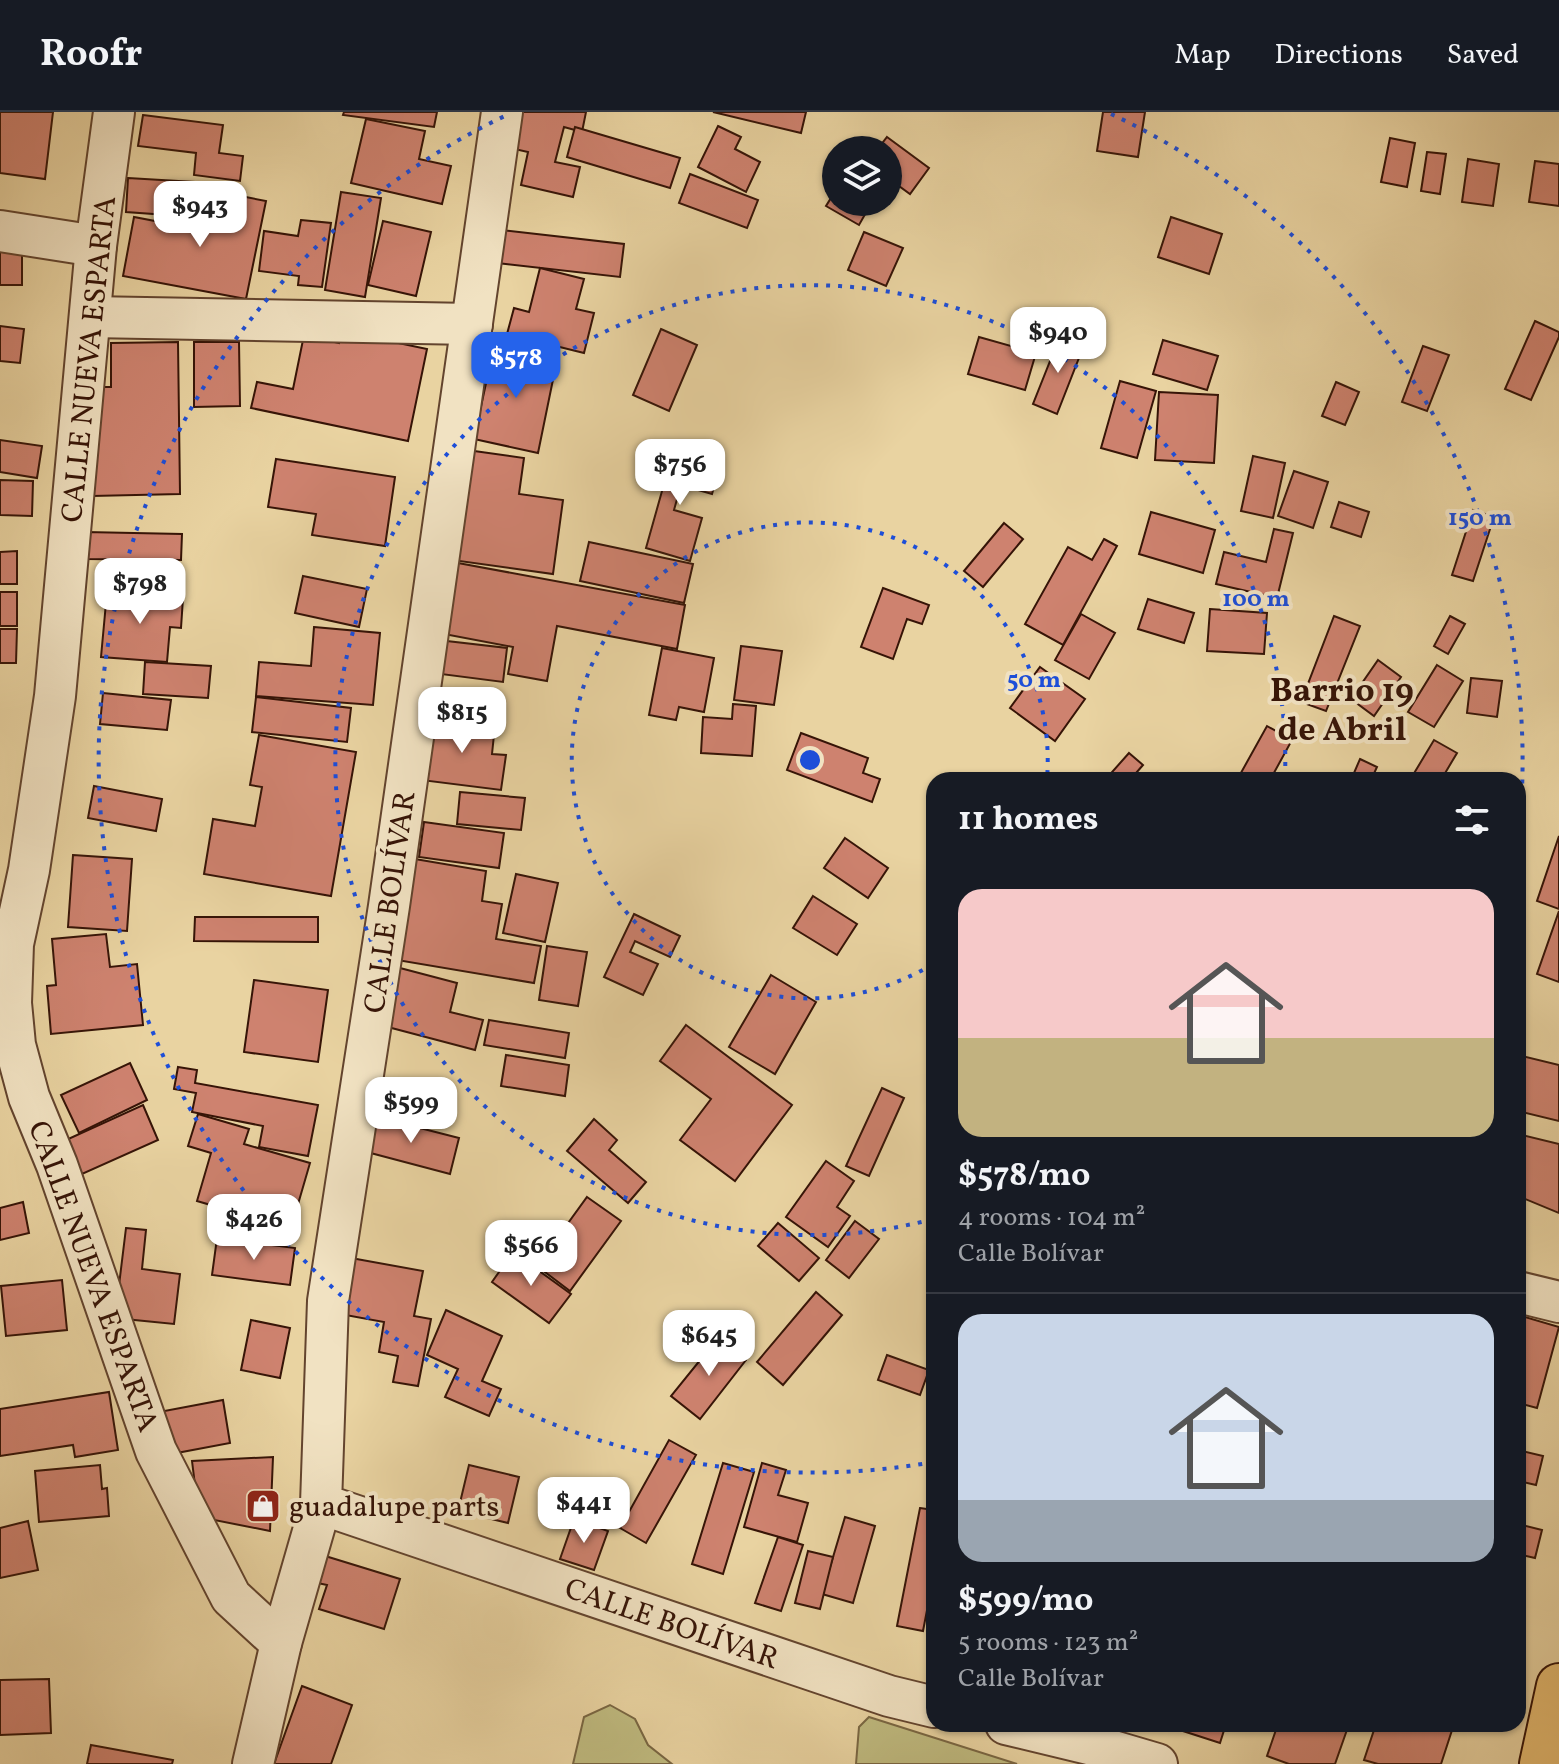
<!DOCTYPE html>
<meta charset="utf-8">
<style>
body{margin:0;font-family:Vollkorn,serif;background:#242831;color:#f1f3f6;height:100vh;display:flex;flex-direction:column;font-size:30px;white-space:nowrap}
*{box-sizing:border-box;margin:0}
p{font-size:26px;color:#9ea1a6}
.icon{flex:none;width:44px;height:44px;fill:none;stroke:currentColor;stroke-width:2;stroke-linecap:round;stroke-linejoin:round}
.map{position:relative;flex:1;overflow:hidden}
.details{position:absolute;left:926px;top:660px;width:600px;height:960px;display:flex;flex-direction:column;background:#171b24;border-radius:24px;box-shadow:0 2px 6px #0004}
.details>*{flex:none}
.fabs{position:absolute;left:822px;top:24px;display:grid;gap:16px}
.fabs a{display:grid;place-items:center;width:80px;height:80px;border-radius:50%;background:#171b24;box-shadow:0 2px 6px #0004;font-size:40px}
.price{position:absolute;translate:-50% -68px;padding:0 18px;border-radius:16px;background:#fff;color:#222;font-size:26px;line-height:52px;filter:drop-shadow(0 2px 4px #0008)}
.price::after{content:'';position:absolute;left:50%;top:48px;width:24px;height:18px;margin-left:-12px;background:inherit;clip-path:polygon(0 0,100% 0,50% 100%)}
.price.selected{background:#2563eb;color:#fff}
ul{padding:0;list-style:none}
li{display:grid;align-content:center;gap:16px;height:424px;padding:0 32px}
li+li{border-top:2px solid #363941}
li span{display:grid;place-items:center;height:248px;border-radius:24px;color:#555}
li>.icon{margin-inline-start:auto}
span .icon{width:144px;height:144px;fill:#fffc;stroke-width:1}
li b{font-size:34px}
h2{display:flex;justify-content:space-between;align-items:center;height:96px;padding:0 32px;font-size:34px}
header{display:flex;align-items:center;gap:48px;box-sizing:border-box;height:112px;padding:0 40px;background:#171b24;border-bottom:2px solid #363941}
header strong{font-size:38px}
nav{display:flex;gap:44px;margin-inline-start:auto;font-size:28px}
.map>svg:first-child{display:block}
.green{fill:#bfba7f;stroke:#7a6743;stroke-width:2}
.building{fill:#ce826f;stroke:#361407;stroke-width:2}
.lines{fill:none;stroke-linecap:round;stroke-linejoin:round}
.minor-casing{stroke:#63442e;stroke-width:44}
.major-casing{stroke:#361407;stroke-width:48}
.minor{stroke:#f1e2c2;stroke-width:40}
.major{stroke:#e4ba70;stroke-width:44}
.ring{fill:none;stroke:#1d4ed8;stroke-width:4;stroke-dasharray:4 8}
.labels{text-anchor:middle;stroke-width:8;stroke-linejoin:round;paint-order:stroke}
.street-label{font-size:30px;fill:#361407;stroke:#f1e2c2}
.poi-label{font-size:30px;fill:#361407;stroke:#f1e2c2;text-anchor:start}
.quarter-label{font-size:34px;font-weight:bold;fill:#361407;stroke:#f1e2c2}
.centre{fill:#1d4ed8;stroke:#f1e2c2;stroke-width:4}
.ring-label{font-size:24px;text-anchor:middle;font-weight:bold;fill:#1d4ed8;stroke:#f1e2c2;stroke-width:8;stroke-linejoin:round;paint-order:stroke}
</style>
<header>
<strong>Roofr</strong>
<nav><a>Map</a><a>Directions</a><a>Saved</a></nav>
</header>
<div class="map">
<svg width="1559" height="1652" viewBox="0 0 1559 1652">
<rect width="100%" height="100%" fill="#e9d3a1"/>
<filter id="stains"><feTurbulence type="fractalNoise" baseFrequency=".0025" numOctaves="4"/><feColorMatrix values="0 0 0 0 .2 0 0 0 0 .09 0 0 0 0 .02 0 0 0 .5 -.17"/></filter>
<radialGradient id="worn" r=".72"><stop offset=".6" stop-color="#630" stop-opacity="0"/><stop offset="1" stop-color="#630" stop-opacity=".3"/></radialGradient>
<g class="green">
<polygon points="610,1593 635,1607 648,1633 672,1652 573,1652 584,1605"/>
<polygon points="869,1605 1017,1652 856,1652 859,1615"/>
</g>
<g class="building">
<polygon points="0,0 53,0 45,67 0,61"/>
<polygon points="344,0 437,0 434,15 343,3"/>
<polygon points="508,0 586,0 582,20 564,15 555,50 580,55 573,85 521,73 528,40 501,34"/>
<polygon points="713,0 806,0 801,21"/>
<polygon points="1103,0 1145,0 1138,45 1097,39"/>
<polygon points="143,3 223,13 219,41 243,44 240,69 194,63 196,41 138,34"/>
<polygon points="366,7 425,19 419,47 451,54 442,92 351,71"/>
<polygon points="718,14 741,25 735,37 760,50 746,80 698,55"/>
<polygon points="575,15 680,46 670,76 567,45"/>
<polygon points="887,25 929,56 910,82 888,66 888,38 877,38"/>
<polygon points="1390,26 1415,31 1407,75 1381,70"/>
<polygon points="1427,40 1446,42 1440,82 1421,79"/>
<polygon points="1468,47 1499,52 1493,94 1462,90"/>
<polygon points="1535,49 1559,52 1559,94 1529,90"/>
<polygon points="690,62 758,88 747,116 679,91"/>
<polygon points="128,66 211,71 209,106 126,100"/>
<polygon points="836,78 836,90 872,90 859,113 826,94"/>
<polygon points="215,79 266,89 246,187 123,164 134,105 207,119"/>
<polygon points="341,80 381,86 365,185 325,178"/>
<polygon points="1171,105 1222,122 1209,162 1158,145"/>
<polygon points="301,108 331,111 322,175 298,173 299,164 259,159 264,119 298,124"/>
<polygon points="383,109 431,120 416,184 368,173"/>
<polygon points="493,117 624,132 620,165 489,150"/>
<polygon points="864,120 903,136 886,174 848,158"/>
<rect x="0" y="136" width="22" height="37"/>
<polygon points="540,156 584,167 576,197 594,201 584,241 507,222 514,196 529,200"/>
<polygon points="1535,209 1559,220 1559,225 1531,288 1505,277"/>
<polygon points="0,214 24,217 20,251 0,249"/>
<polygon points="661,217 697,233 669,299 633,283"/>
<polygon points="341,219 427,237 408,329 251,296 257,270 293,277 304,223 339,231"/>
<polygon points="1060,224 1084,233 1057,302 1033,292"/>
<polygon points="979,225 1036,241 1025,278 968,262"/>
<polygon points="1163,228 1218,244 1207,278 1153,262"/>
<polygon points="178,230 180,382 92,384 90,275 111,275 111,231"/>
<polygon points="194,230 239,230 240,294 194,295"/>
<polygon points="494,234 557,248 538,341 474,327"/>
<polygon points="1423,234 1449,243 1427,299 1402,290"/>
<polygon points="1120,269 1156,279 1137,346 1101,336"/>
<polygon points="1336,270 1359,280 1345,313 1322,304"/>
<polygon points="1159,280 1218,283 1214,351 1155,348"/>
<polygon points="0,328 42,334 37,366 0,360"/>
<polygon points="467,338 524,346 519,382 563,388 553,462 452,448"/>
<polygon points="673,340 720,354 712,382 681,373 674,398 702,406 690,449 646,436"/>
<polygon points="1253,344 1285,351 1273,406 1241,399"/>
<polygon points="276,347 395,365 385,434 312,423 316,402 268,395"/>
<polygon points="1294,359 1328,370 1313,416 1278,404"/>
<polygon points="0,368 33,369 32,404 0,403"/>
<polygon points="1339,390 1369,400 1361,425 1331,415"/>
<polygon points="1473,398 1494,405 1473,469 1452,463"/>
<polygon points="1151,400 1215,418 1203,461 1139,442"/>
<polygon points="1004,411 1023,427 983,475 964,459"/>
<polygon points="1274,417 1293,421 1277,486 1216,472 1224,440 1266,450"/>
<polygon points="85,420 182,422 181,448 85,447"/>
<polygon points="1104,427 1117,434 1063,533 1025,512 1068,435 1092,448"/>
<polygon points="589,430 693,452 684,491 580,469"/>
<polygon points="17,439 17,472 0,472 0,440"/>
<polygon points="458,451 685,493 677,537 557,514 547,569 508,562 513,535 444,522"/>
<polygon points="303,464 367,477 359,515 295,501"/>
<polygon points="883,476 929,493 922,512 907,507 893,547 861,535"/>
<rect x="0" y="480" width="17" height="34"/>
<polygon points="107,480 183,486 181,516 170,515 167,550 101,545"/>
<polygon points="1148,487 1194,501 1184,531 1138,517"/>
<polygon points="1210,497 1267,501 1264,542 1207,539"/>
<polygon points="1081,502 1115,521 1089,567 1055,548"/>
<polygon points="1334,504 1360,514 1326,599 1301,590"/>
<polygon points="1450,504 1465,512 1448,542 1434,534"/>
<polygon points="314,515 380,521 373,593 256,584 259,550 311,554"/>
<polygon points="0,517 17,517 16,551 0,551"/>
<polygon points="438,528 507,536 503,570 433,561"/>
<polygon points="741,534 782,539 774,593 734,588"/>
<polygon points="662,536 714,546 704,600 679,595 676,608 649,603"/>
<polygon points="1378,548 1401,565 1374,604 1351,587"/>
<polygon points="145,550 211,554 208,586 143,582"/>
<polygon points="1437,553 1463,569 1434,615 1408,600"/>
<polygon points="1040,555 1085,587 1055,629 1010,596"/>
<polygon points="1471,566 1502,569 1497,605 1467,601"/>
<polygon points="103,581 171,588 167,618 100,612"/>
<polygon points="256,585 351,596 347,630 252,620"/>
<polygon points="733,592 756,594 752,644 701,641 703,605 732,607"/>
<polygon points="429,605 495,613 492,642 506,643 501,678 421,668"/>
<polygon points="1267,614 1292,628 1270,668 1237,668"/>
<polygon points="801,621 868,646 863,661 880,667 872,690 787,658"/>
<polygon points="259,623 356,640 331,784 204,762 213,707 255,714 262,675 250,673"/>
<polygon points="1434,628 1457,641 1441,668 1410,668"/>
<polygon points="1129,641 1143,653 1130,668 1105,668"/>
<polygon points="1360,647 1377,655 1371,668 1351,668"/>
<polygon points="94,674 162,687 156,719 88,706"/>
<polygon points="460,680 525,686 521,718 457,712"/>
<polygon points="424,710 504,721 499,756 419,745"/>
<polygon points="1559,724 1559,797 1537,789"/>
<polygon points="845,726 888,756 868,786 824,756"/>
<polygon points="73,743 132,747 127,819 68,815"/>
<polygon points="409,746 486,759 482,789 502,792 496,827 541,834 534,871 391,847"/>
<polygon points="516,762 558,771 545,830 503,821"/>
<polygon points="813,784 857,812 837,843 793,816"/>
<polygon points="1559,799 1559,870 1537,862"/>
<polygon points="634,802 680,824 670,845 635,829 630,840 658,852 643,883 604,865"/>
<polygon points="195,805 318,805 318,830 194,829"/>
<polygon points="106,822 110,855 137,852 143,913 51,922 47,874 56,873 52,827"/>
<polygon points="547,834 587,840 578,894 539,888"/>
<polygon points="400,856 457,871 450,900 483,908 475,938 384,914"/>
<polygon points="771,863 816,890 775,962 729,935"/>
<polygon points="254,868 328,878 318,950 244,940"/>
<polygon points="489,908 569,921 565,946 484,933"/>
<polygon points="686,913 792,993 735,1069 680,1028 711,987 660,949"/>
<polygon points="506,943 569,953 565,984 501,974"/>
<polygon points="1518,943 1559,953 1559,1009 1518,999"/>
<polygon points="130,951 147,988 79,1021 61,983"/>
<polygon points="178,955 197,958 195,971 318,993 308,1044 259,1035 263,1014 192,1000 196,981 174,977"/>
<polygon points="882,976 904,986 869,1064 846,1054"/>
<polygon points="143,993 158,1028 82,1062 66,1028"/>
<polygon points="198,1002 249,1017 244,1032 310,1051 287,1130 233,1114 238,1101 197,1089 211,1041 188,1034"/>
<polygon points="373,1004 459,1026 450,1062 363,1039"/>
<polygon points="594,1007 617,1028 609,1038 646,1070 628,1091 567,1039"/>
<polygon points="1518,1022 1559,1032 1559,1101 1518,1084"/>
<polygon points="826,1049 854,1069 837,1095 850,1104 828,1135 786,1105"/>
<polygon points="587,1085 621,1109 570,1179 537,1154"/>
<polygon points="23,1090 29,1121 0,1128 0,1096"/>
<polygon points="931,1098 934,1098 934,1148 928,1147"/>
<polygon points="855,1109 879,1127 849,1166 826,1148"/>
<polygon points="778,1111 819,1146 799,1169 758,1134"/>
<polygon points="126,1116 146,1118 142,1157 180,1162 174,1212 115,1206"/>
<polygon points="217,1126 295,1136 290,1173 212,1163"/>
<polygon points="513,1140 571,1182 549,1211 492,1170"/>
<polygon points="351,1146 423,1159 414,1204 431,1207 418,1274 393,1270 398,1244 379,1240 384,1210 340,1202"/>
<polygon points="62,1168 67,1218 6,1224 1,1174"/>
<polygon points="816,1180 842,1203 783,1273 757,1250"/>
<polygon points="446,1198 502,1224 482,1269 501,1277 489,1304 445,1285 458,1257 427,1243"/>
<polygon points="1518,1203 1559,1215 1537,1296 1518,1291"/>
<polygon points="251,1208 290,1216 280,1266 241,1258"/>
<polygon points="718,1226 746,1248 700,1307 671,1284"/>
<polygon points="887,1243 929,1258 920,1283 878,1268"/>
<polygon points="109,1280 118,1338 75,1345 73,1333 0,1344 0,1297"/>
<polygon points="223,1288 230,1331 166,1343 159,1300"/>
<polygon points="669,1328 696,1343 646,1431 620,1416"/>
<polygon points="1518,1338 1543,1344 1536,1373 1518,1369"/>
<polygon points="273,1345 270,1419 199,1405 192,1349"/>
<polygon points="723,1351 754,1360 723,1462 692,1452"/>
<polygon points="762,1351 786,1358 778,1383 808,1391 797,1430 744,1415"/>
<polygon points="100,1353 102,1377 107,1376 109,1404 39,1410 35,1359"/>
<polygon points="469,1353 519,1365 508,1411 458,1399"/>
<polygon points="920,1396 934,1398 934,1462 923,1519 897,1514"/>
<polygon points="845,1405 875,1414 853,1491 822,1482"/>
<polygon points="574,1407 608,1419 594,1458 560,1447"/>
<polygon points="28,1409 38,1458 0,1466 0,1416"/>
<polygon points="1518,1412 1542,1418 1535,1446 1518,1442"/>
<polygon points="778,1425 803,1433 781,1499 755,1491"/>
<polygon points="808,1439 833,1445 820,1497 795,1491"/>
<polygon points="322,1443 400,1467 384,1517 319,1497 327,1473 313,1470"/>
<polygon points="49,1567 51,1621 0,1623 0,1568"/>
<polygon points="302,1574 352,1593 331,1652 274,1652"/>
<polygon points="1185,1612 1226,1612 1220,1631 1183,1619"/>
<polygon points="1278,1612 1349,1612 1335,1652 1289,1652 1267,1644"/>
<polygon points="1376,1612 1454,1612 1441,1652 1378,1652 1364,1648"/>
<polygon points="91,1633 173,1648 172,1652 87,1652"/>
</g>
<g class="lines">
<g class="minor-casing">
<g id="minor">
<polyline points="114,0 96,134 55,584 29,758 13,832 11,891 15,933 29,985 57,1053 156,1339 231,1485 281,1531"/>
<polyline points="502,0 389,794 328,1189 321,1392 889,1584 934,1595"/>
<polyline points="0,119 96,134"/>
<polyline points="90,205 472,212"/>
<polyline points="1518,1180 1559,1190"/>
<polyline points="1006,1612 1089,1632 1157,1652"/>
<polyline points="253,1652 281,1531 321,1392"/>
</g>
</g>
<g class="major-casing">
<polyline id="major" points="1542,1652 1559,1574"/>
</g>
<use href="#minor" class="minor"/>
<use href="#major" class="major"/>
</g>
<g class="ring">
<path d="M933 852A238 238 0 1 1 1047 667"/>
<path d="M933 1107A475 475 0 1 1 1285 665"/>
<path d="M934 1350A713 713 0 0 1 509 2M1111 2A713 713 0 0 1 1518 729"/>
</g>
<defs>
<g id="shop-square" transform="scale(1.8)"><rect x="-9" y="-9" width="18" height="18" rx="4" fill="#8f2418" stroke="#f1e2c2"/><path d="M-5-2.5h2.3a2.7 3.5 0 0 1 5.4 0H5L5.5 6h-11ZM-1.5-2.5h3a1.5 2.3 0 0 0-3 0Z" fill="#fff"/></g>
</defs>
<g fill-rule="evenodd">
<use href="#shop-square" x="263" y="1394"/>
</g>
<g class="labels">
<g class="street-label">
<text transform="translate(88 247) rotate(-84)" y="10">CALLE NUEVA ESPARTA</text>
<text transform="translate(389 790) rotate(-82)" y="10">CALLE BOLÍVAR</text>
<text transform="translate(94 1164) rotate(70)" y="10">CALLE NUEVA ESPARTA</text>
<text transform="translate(672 1511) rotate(19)" y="10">CALLE BOLÍVAR</text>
</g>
<g class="poi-label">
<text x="289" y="1404">guadalupe parts</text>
</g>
<g class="quarter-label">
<text x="1342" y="589">Barrio 19<tspan x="1342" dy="39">de Abril</tspan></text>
</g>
</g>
<circle cx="810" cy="648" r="12" class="centre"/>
<g class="ring-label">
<text x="1480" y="413">150 m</text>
<text x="1256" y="494">100 m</text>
<text x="1034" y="575">50 m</text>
</g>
<rect width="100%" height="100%" filter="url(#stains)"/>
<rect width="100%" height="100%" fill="url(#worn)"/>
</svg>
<div class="fabs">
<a><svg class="icon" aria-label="layers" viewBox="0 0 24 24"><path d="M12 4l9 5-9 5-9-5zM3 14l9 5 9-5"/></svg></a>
</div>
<b class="price" style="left:200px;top:137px">$943</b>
<b class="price" style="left:1058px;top:263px">$940</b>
<b class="price selected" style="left:516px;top:288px">$578</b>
<b class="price" style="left:680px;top:395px">$756</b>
<b class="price" style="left:140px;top:514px">$798</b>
<b class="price" style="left:462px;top:643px">$815</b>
<b class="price" style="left:411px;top:1033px">$599</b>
<b class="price" style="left:254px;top:1150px">$426</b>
<b class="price" style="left:531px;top:1176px">$566</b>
<b class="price" style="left:709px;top:1266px">$645</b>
<b class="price" style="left:584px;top:1433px">$441</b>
<section class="details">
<h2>11 homes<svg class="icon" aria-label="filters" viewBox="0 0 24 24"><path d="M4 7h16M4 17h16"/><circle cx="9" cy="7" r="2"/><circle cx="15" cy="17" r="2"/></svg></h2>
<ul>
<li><span style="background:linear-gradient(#f6c9c9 60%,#c2b280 0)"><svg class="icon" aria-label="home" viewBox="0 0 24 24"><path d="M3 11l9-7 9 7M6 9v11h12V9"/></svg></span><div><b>$578/mo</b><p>4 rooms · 104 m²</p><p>Calle Bolívar</p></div></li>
<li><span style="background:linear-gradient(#c9d6e8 75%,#9aa5b1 0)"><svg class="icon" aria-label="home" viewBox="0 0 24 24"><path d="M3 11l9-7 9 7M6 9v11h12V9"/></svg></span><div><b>$599/mo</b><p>5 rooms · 123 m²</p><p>Calle Bolívar</p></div></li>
</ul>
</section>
</div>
